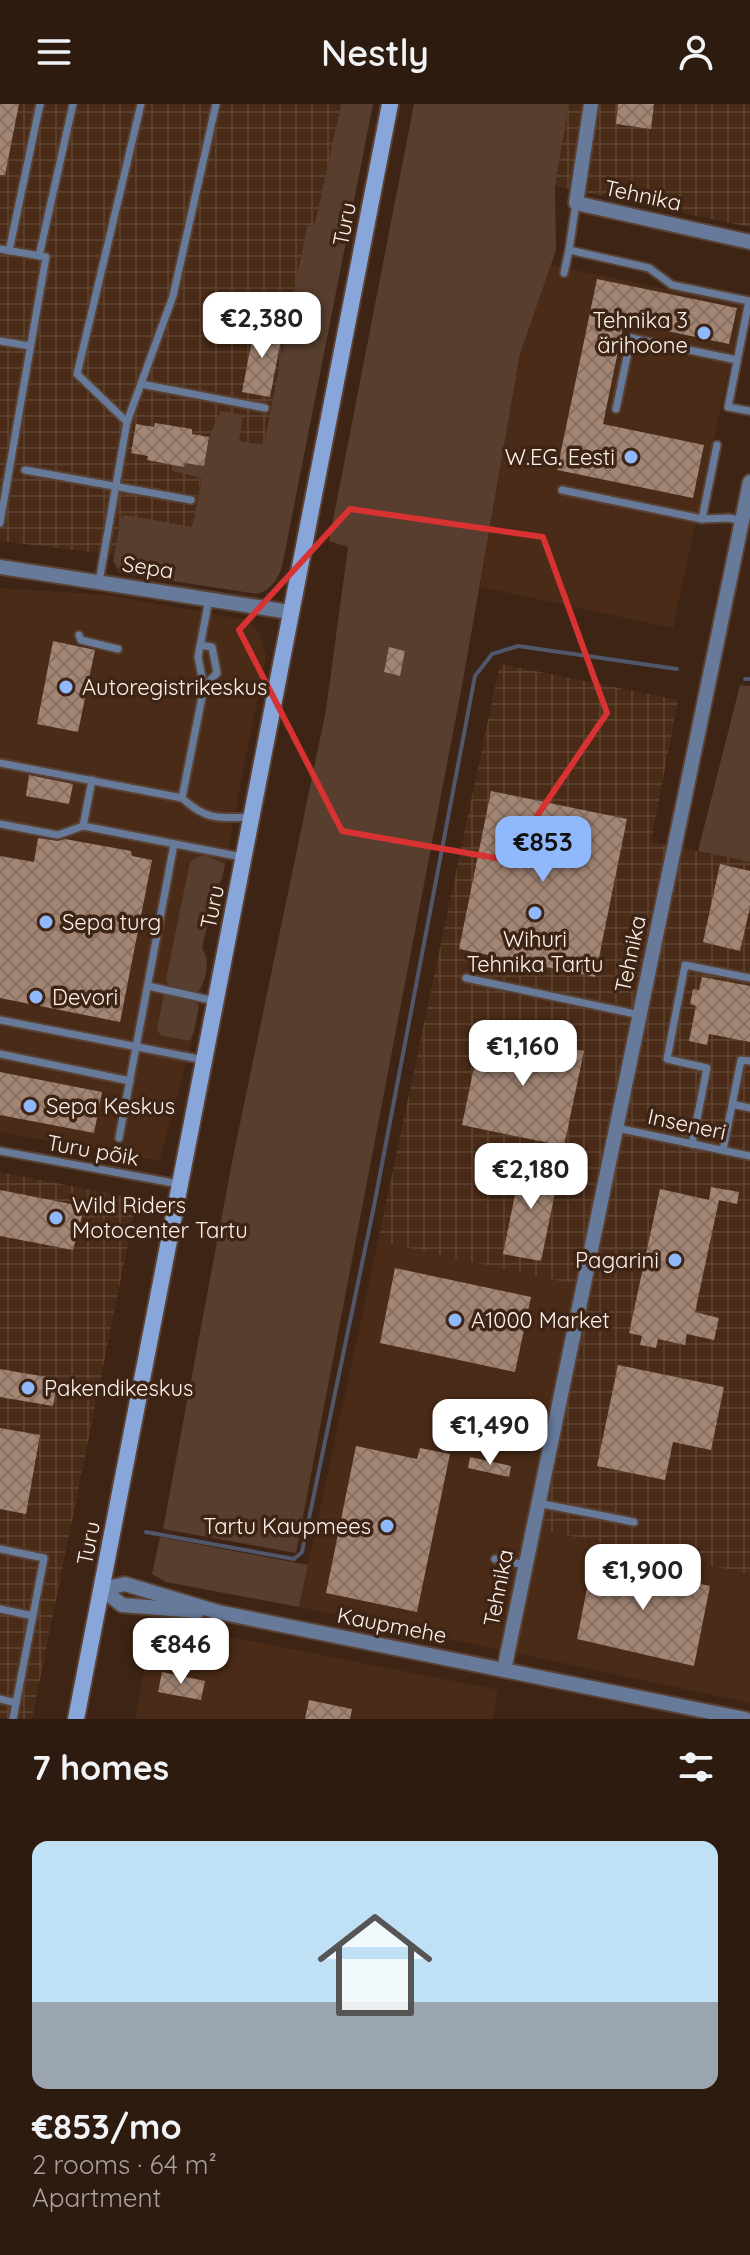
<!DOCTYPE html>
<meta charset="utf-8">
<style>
body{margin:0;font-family:Quicksand,sans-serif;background:#3a281e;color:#f1f3f6;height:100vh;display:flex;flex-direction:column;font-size:30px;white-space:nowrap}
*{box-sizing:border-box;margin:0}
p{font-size:26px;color:#a7a19f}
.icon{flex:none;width:44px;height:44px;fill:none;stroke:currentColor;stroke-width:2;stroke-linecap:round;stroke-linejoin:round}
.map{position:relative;height:1615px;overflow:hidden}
.sheet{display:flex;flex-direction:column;background:#2e1b10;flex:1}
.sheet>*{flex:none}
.price{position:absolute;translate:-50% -68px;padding:0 18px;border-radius:16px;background:#fff;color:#222;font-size:26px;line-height:52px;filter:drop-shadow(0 2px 4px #0008)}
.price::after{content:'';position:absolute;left:50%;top:48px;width:24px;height:18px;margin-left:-12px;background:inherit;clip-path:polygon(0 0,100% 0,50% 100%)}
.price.current{background:#90b8fd;color:#111}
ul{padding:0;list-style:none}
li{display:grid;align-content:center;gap:16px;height:424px;padding:0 32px}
li span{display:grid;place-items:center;height:248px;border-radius:16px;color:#555}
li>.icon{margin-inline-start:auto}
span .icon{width:144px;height:144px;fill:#fffc;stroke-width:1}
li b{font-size:34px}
h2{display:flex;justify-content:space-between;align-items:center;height:96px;padding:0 32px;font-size:34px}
header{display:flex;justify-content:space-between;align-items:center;height:104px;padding:0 32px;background:#2e1b10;font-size:36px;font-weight:600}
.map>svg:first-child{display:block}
.built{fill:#4a2b17}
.industrial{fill:url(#industrial-grid)}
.green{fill:#583e2e}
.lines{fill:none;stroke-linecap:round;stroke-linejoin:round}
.stream{stroke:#50576a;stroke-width:4}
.building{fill:url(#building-cross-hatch)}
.lane-casing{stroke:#594133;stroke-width:11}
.street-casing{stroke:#594133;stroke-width:18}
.secondary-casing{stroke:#594133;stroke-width:20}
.lane{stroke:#677a9a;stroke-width:7}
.street{stroke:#677a9a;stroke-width:14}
.secondary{stroke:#89a6da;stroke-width:16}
.marked{fill:none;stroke:#d83232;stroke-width:6;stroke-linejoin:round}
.poi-dot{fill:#90b8fd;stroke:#3e2415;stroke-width:3}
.labels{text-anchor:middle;stroke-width:7;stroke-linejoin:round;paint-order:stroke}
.street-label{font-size:22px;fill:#fdf2ec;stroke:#3e2415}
.poi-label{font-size:22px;fill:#fdf2ec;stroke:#3e2415;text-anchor:start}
</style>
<header><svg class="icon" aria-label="menu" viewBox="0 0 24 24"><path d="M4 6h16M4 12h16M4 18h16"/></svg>Nestly<svg class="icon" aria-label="person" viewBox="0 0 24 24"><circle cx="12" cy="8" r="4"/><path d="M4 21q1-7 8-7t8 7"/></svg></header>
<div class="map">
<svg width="750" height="1615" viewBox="0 0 750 1615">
<defs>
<pattern id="industrial-grid" width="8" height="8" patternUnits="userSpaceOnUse" patternTransform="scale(2)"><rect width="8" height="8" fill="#4a2b17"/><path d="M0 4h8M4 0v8" fill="none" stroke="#5c402e"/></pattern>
<pattern id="building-cross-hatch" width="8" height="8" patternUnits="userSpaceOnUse" patternTransform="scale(2)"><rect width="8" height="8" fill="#a48573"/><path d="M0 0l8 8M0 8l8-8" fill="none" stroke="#857064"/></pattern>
</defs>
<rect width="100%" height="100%" fill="#3e2415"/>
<g class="built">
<polygon points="550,161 743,201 673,524 480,483 520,250"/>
<polygon points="0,484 107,491 247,516 259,528 266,551 222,775 215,786 202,844 208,854 194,928 160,1057 0,1028"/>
<polygon points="378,1137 583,1181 533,1424 750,1470 750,1599 299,1503"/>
<polygon points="152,1523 209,1529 499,1586 492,1615 135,1615"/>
</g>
<g class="industrial">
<polygon points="0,0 341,0 315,120 307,122 264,342 209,333 192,424 121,415 114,451 0,437"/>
<polygon points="569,0 750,0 750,123 555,82"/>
<polygon points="500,560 678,596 651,738 750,758 750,1470 533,1424 583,1182 378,1137"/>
<polygon points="0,1068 137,1095 32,1615 0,1614"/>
</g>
<g class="green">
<path d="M 341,0 L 373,0 L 282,463 C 277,476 271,486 257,490 L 120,469 L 113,457 L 121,414 L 125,411 L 192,423 L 202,374 L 172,367 L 172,361 L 185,359 L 204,362 L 209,333 L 221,307 L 243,311 L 239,337 L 264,341 L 307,122 L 315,120 Z"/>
<polygon points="414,0 569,0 555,82 556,146 520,250 464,571 296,1449 163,1425 232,1058 326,606 348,443 329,437"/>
<polygon points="740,581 750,582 750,758 698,747"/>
<path d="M 205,751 L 225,760 L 222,775 L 215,786 L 202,844 C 210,858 207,875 198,888 L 169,882 L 166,875 L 190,758 L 195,754 Z"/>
<polygon points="164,891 194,897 199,902 194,928 189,937 160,931 157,924"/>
<polygon points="160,1433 308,1461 299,1503 166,1478 152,1470"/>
</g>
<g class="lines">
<g class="stream">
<polyline points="745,575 750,575"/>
<polyline points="146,1428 294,1455 302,1448 374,1102 475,572 492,550 518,542 677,565"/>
</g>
</g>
<g class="building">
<polygon points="0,0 19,0 5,71 0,71"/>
<polygon points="618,0 654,0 651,25 616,20"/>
<polygon points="597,175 737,204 729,240 624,218 603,320 704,341 693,394 557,366"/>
<polygon points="255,220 283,225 270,293 242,288"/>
<polygon points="155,319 192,325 192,330 209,333 204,362 185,359 184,363 147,356 148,352 131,349 136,320 154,323"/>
<polygon points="53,537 95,546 78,628 37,620"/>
<polygon points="389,543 405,547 400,572 384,568"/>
<polygon points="29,671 73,680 69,700 26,692"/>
<polygon points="491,687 627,715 595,873 459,845"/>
<polygon points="38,734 58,737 65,735 131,747 132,752 152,756 120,918 0,894 0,752 34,758"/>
<polygon points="720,760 750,767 750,803 740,847 703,838"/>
<polygon points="702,873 750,882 750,938 709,930 707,941 689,937 696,902 690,900 693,885 699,886"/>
<polygon points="482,925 584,947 564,1042 462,1021"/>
<polygon points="0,968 102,988 94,1029 0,1011"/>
<polygon points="522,1056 560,1064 541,1157 503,1150"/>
<polygon points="711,1083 739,1088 737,1100 719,1096 695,1208 719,1214 714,1236 687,1230 685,1241 658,1235 656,1244 640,1241 642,1232 629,1229 660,1085 709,1096"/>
<polygon points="0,1086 81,1102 79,1111 82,1112 73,1146 0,1132"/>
<polygon points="395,1164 531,1193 515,1268 380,1239"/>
<polygon points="618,1261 724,1283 711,1346 673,1338 665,1376 597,1362"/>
<polygon points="0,1265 58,1275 53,1302 0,1293"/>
<polygon points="0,1324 40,1331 26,1410 0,1405"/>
<polygon points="356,1342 417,1355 420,1344 450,1350 417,1508 326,1489"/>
<polygon points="470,1353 511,1362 509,1373 468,1364"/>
<polygon points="593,1454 636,1463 636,1467 710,1482 694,1562 577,1535"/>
<polygon points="162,1568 205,1577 201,1596 158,1588"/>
<polygon points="309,1596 352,1605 350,1615 305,1615"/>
</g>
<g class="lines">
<g class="lane-casing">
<g id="lane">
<polyline points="576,99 569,146 649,164 672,181 749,197 728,303 750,307"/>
<polyline points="0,145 46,153 0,419"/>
<polyline points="9,147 40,0"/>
<polyline points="39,152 73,0"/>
<polyline points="564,169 569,146"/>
<polyline points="0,237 30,242"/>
<polyline points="141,280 265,304"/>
<polyline points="616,305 631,234 737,256"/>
<polyline points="127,318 77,270 141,0"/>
<polyline points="25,366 191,396"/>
<polyline points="562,386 702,415 729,414 743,417"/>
<polyline points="702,415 717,341"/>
<polyline points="99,478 127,318 173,192 216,0"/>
<polyline points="79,531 81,536 118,545"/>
<polyline points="204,583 198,553 209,495"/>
<path d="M 0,659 L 182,694 C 207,717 219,714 252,713"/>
<polyline points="182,694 204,583 217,569 212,543 200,541"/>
<polyline points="0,720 58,731 83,722 242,753"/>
<polyline points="83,722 92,676"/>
<polyline points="466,874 640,911"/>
<polyline points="148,882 215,897"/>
<polyline points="0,916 204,956"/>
<polyline points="0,950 130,977"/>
<polyline points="732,1000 750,1004"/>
<polyline points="617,1024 750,1052"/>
<polyline points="119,1034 174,740"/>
<polyline points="692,1040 707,964 667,955 685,861 750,874"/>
<polyline points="723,1046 741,956 750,957"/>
<polyline points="0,1047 179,1080"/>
<polyline points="538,1399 634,1418"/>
<polyline points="0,1445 44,1454 13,1615"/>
<polyline points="495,1455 525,1461"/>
<polyline points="0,1505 33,1512"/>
<polyline points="0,1595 16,1599"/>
</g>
</g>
<g class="street-casing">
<g id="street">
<polyline points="591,0 576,99 750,138"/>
<polyline points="0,463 290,508"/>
<polyline points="102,1485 125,1480 218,1508 745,1615"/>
<polyline points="102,1485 122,1501 198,1507"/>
<polyline points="504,1566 750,378"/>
</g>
</g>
<g class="secondary-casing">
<polyline id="secondary" points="76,1615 390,0"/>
</g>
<use href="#lane" class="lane"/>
<use href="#street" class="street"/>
<use href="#secondary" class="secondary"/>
</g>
<path class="marked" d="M 350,405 L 543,433 L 607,609 L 507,756 L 342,727 L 239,526 Z"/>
<g class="poi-dot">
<circle cx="704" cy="229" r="8"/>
<circle cx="631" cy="353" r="8"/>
<circle cx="66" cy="583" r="8"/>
<circle cx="535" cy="809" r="8"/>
<circle cx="46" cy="818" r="8"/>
<circle cx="36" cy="893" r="8"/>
<circle cx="30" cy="1002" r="8"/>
<circle cx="56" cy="1114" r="8"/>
<circle cx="675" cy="1156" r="8"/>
<circle cx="455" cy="1216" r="8"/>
<circle cx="28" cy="1284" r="8"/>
<circle cx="387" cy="1422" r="8"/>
</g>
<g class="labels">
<g class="street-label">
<text transform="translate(643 91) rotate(12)" y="8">Tehnika</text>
<text transform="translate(344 120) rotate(-79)" y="8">Turu</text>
<text transform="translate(148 463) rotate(9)" y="8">Sepa</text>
<text transform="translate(212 803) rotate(-78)" y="8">Turu</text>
<text transform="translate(630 850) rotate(-78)" y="8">Tehnika</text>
<text transform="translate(687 1020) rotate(12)" y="8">Inseneri</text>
<text transform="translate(93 1046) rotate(10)" y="8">Turu põik</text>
<text transform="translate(88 1439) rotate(-79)" y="8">Turu</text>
<text transform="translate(498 1484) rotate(-79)" y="8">Tehnika</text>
<text transform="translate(392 1521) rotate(11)" y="8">Kaupmehe</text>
</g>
<g class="poi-label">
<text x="688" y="224" text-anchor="end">Tehnika 3<tspan x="688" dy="25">ärihoone</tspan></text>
<text x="615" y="361" text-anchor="end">W.EG. Eesti</text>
<text x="82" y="591">Autoregistrikeskus</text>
<text x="62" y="826">Sepa turg</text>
<text x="535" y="843" text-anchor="middle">Wihuri<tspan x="535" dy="25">Tehnika Tartu</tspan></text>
<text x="52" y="901">Devori</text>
<text x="46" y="1010">Sepa Keskus</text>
<text x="72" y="1109">Wild Riders<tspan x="72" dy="25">Motocenter Tartu</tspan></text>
<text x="659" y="1164" text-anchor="end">Pagarini</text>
<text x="471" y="1224">A1000 Market</text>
<text x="44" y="1292">Pakendikeskus</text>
<text x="371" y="1430" text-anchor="end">Tartu Kaupmees</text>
</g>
</g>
</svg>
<b class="price" style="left:262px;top:256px">€2,380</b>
<b class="price current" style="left:543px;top:780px">€853</b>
<b class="price" style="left:523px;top:984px">€1,160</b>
<b class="price" style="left:531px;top:1107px">€2,180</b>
<b class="price" style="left:490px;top:1363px">€1,490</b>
<b class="price" style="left:643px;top:1508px">€1,900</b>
<b class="price" style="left:181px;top:1582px">€846</b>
</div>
<section class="sheet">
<h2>7 homes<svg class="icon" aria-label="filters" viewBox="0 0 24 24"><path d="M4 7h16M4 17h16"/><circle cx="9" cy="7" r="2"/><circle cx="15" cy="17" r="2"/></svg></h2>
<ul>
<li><span style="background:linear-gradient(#bfe0f5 65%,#9aa5b1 0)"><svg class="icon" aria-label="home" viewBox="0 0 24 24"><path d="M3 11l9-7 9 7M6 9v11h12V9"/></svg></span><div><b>€853/mo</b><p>2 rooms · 64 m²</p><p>Apartment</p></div></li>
</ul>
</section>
